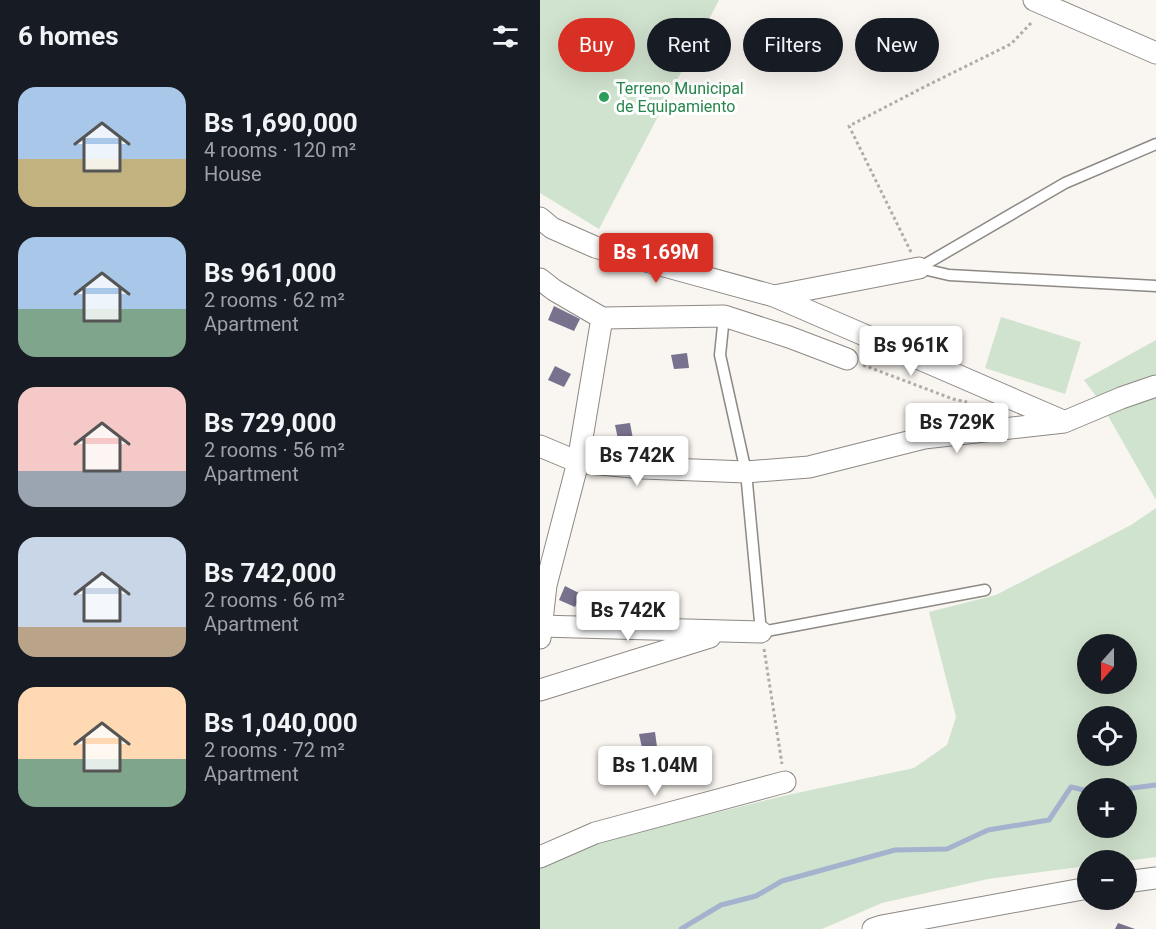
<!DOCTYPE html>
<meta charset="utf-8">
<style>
body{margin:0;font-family:Roboto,sans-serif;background:#20242c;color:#f1f3f6;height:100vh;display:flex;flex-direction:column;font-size:22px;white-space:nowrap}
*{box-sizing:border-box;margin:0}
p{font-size:20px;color:#9ea1a6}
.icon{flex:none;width:33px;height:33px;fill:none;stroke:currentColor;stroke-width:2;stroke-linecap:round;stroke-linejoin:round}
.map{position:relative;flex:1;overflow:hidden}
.side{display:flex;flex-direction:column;background:#171b24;width:540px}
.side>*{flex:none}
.top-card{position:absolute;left:18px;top:18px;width:507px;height:54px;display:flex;gap:12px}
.needle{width:39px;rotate:201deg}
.fabs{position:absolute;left:537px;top:634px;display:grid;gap:12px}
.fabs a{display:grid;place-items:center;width:60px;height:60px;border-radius:50%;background:#171b24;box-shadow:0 6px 24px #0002;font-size:30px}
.price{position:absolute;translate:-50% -51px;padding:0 14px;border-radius:6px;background:#fff;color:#222;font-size:20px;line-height:39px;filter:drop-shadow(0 2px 3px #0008)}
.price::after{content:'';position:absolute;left:50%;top:36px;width:18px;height:14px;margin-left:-9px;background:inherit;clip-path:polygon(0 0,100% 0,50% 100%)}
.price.on{background:#d93025;color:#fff}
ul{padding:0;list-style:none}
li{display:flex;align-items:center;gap:18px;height:150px;padding:0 18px}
li span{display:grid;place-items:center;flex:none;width:168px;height:120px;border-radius:18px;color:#555}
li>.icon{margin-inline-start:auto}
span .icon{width:72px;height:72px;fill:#fffc;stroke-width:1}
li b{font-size:26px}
h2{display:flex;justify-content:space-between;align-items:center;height:72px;padding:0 18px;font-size:26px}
.tag{padding:0 21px;border-radius:27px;background:#171b24;box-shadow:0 6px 24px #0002;font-size:21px;line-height:54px}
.tag.on{background:#d93025;color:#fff}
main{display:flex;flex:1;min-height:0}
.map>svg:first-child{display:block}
.green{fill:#d0e3ce;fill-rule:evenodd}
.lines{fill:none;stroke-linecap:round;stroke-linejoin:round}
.stream{stroke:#a5b2ce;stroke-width:5}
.building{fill:#79728e}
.service-casing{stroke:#8d8985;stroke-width:13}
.minor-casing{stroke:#8d8985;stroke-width:23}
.path{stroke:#b0aca9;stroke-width:3;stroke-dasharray:3 3;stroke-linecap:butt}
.service{stroke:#fff;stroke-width:10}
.minor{stroke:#fff;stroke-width:21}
.leisure-dot{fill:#2e9e5b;stroke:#fff;stroke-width:2}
.labels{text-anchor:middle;stroke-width:6;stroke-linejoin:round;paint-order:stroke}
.leisure-label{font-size:16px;fill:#27864d;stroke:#fff;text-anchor:start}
</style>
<main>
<section class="side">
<h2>6 homes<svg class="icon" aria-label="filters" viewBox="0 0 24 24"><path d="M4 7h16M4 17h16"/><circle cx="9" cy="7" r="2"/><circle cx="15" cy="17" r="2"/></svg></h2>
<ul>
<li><span style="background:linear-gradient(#a9c7e8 60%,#c2b280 0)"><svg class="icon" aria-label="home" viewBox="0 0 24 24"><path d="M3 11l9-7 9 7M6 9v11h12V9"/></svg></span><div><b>Bs 1,690,000</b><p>4 rooms · 120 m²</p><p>House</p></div></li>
<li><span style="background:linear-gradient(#a9c7e8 60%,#7fa58c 0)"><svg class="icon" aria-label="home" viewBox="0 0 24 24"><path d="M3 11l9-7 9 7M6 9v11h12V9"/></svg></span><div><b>Bs 961,000</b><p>2 rooms · 62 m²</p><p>Apartment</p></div></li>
<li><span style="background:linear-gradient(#f6c9c9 70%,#9aa5b1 0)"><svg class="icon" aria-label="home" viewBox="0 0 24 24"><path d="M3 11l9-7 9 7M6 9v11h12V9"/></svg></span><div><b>Bs 729,000</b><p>2 rooms · 56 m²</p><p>Apartment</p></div></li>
<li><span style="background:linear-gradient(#c9d6e8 75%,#b9a48a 0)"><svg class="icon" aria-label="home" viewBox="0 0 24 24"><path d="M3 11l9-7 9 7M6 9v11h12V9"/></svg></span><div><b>Bs 742,000</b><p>2 rooms · 66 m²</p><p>Apartment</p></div></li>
<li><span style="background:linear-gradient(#ffd9b3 60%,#7fa58c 0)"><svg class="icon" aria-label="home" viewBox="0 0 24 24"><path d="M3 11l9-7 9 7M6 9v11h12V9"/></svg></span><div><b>Bs 1,040,000</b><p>2 rooms · 72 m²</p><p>Apartment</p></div></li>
</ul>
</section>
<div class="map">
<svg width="616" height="929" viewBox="0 0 616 929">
<rect width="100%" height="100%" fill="#f9f5f0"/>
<g class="green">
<polygon points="0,0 179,0 59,229 0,193"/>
<polygon points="461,317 541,342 525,394 445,368"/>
<polygon points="616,340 616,500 559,400 544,380"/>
<path d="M 616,508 L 616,857 L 586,861 L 548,861 L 547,866 L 448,879 L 342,903 L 282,929 L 0,929 L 0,866 L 64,841 L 243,796 L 374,768 L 407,745 L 416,717 L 389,612 L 456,595 L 591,525 ZM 548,645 L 586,645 L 586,684 L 548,684 ZM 548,717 L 586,717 L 586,756 L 548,756 ZM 548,789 L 586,789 L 586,828 L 548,828 Z"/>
</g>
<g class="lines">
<g class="stream">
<polyline points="585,789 616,785"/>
<polyline points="141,929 181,905 216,896 242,881 355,850 407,849 448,830 509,820 531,787 548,791"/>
</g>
</g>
<g class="building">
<polygon points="14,306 40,319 34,331 8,320"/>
<polygon points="147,353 149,368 134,369 131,355"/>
<polygon points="15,366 31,374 24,387 8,380"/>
<polygon points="90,423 93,439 78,439 75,425"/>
<polygon points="25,586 41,594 35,607 19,600"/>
<polygon points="115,732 117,747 102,748 99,734"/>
<polygon points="578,923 595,929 575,929"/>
</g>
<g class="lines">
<g class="service-casing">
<g id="service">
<polyline points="379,268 525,183 616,144"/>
<polyline points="379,268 409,275 616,286"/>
<polyline points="184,316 180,355 206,472 221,632 445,590"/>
</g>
</g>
<g class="minor-casing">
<g id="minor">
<polyline points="494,0 616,53"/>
<polyline points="0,218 12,228 55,247 234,296 523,421"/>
<polyline points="0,279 14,290 62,318 184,316 249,337 307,359"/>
<polyline points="234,296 379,268"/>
<polyline points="0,446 38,462 103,468 206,472 269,467 384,438 524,422 581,398 616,386"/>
<polyline points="0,626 221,632"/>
<polyline points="0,638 6,585 38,462 62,318"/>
<polyline points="0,690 170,637"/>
<polyline points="0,857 55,833 245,782"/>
<polyline points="586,882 616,878"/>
<polyline points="333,929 342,926 548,888"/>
</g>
</g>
<g class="path">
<polyline points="371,252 309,126 386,86 471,44 493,21"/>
<polyline points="323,365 413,399 427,402"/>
<polyline points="224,649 242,764"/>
</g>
<use href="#service" class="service"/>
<use href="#minor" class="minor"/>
</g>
<circle class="leisure-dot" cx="64" cy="97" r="6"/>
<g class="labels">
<g class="leisure-label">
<text x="76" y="94">Terreno Municipal<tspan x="76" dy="18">de Equipamiento</tspan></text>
</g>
</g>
</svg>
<div class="fabs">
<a><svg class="needle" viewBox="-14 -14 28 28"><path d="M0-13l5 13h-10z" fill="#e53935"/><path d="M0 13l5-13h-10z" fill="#9ea1a6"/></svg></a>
<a><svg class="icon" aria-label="locate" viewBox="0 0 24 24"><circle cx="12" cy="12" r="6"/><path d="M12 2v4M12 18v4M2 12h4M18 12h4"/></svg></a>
<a>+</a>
<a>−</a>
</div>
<b class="price on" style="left:116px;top:284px">Bs 1.69M</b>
<b class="price" style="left:371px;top:377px">Bs 961K</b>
<b class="price" style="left:417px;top:454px">Bs 729K</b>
<b class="price" style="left:97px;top:487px">Bs 742K</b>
<b class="price" style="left:88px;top:642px">Bs 742K</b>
<b class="price" style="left:115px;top:797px">Bs 1.04M</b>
<div class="top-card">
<a class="tag on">Buy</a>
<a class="tag">Rent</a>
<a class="tag">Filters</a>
<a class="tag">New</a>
</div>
</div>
</main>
